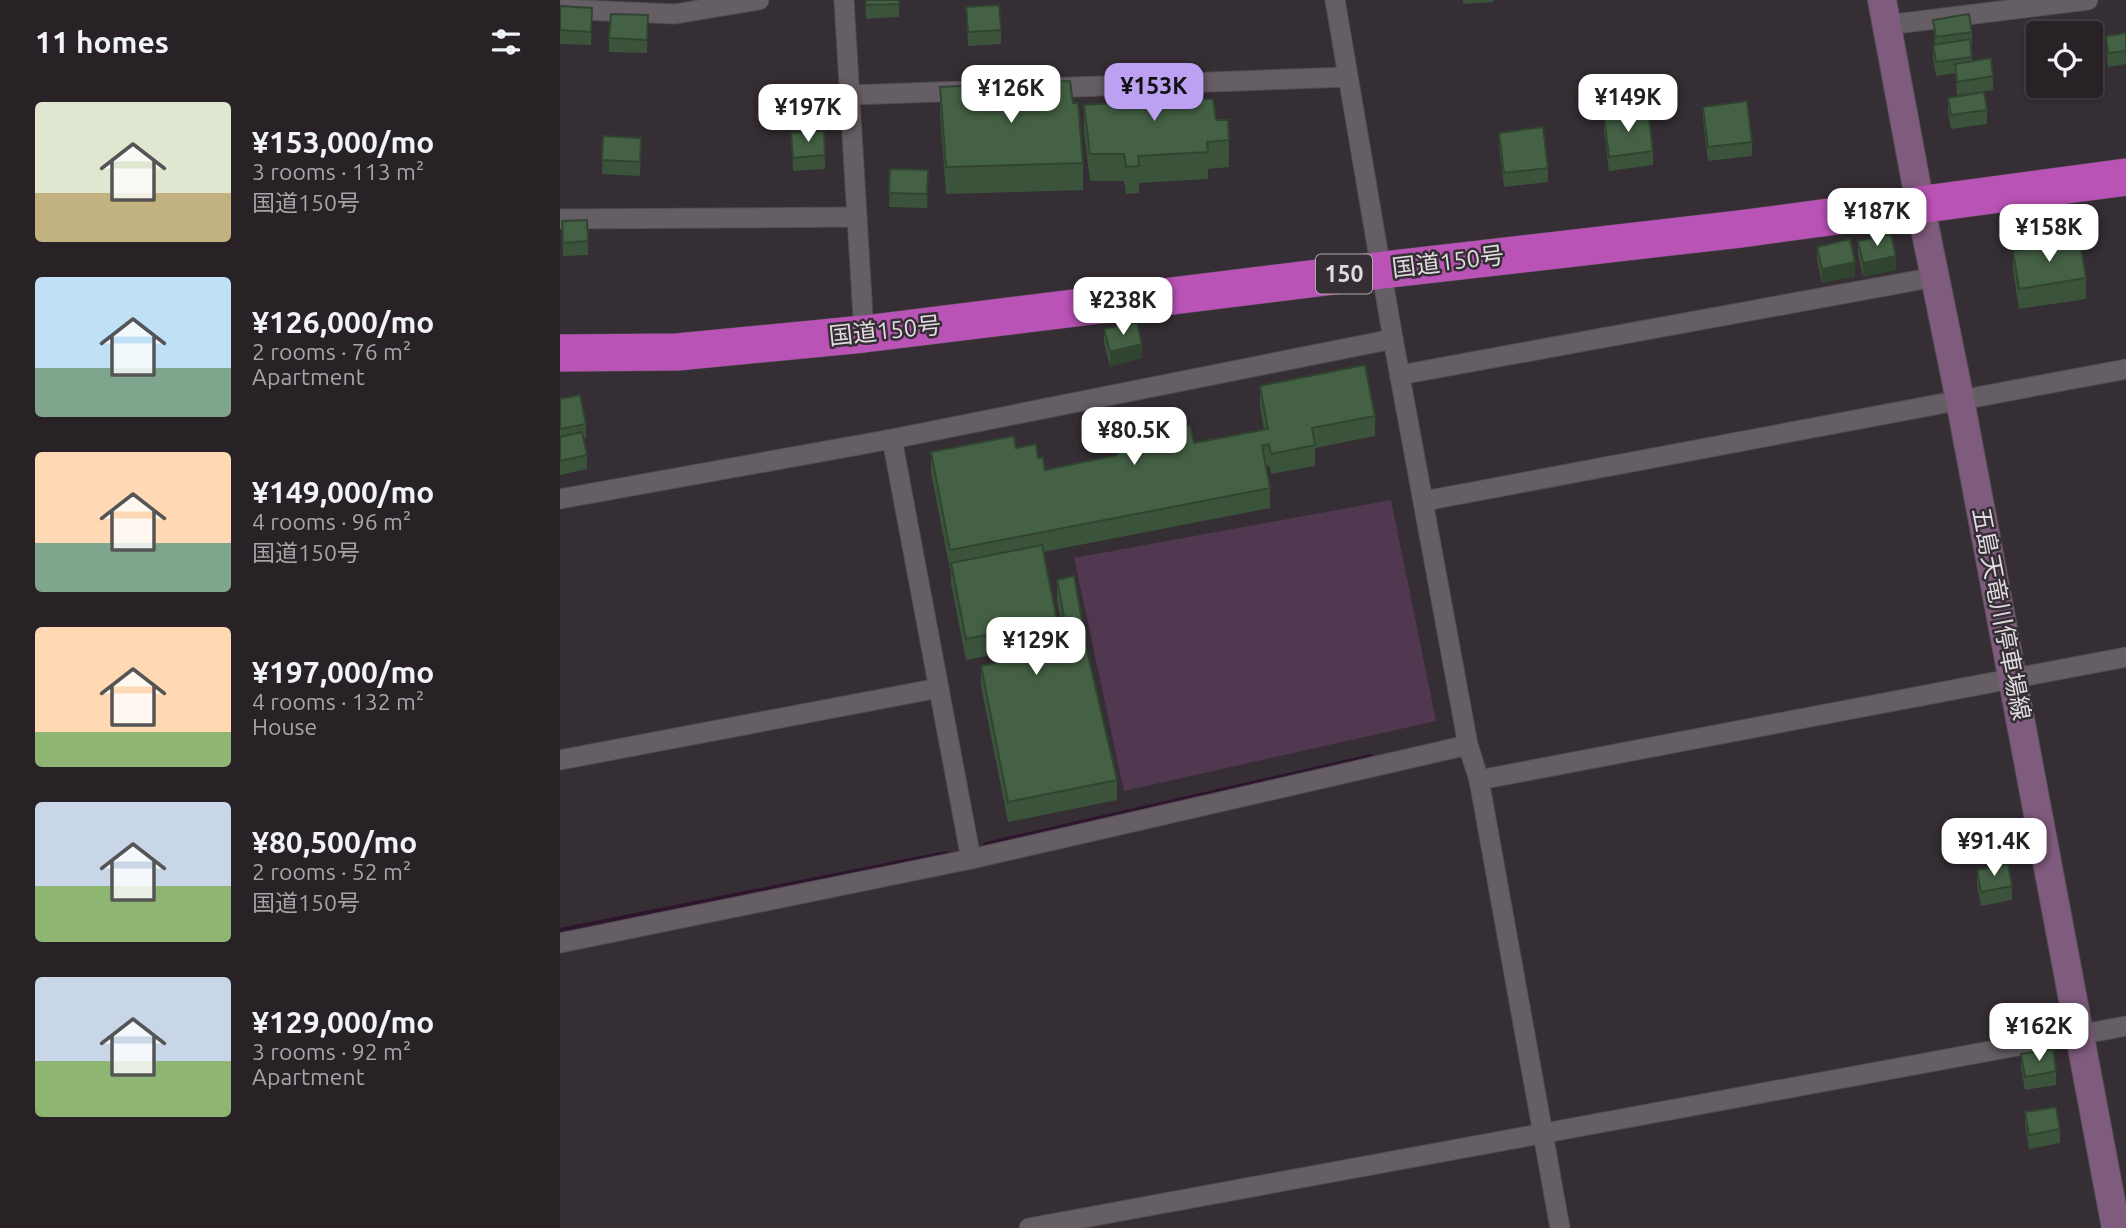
<!DOCTYPE html>
<meta charset="utf-8">
<style>
body{margin:0;font-family:Ubuntu,"Noto Sans JP",sans-serif;background:#342f33;color:#f1f3f6;height:100vh;display:flex;flex-direction:column;font-size:26px;white-space:nowrap}
*{box-sizing:border-box;margin:0}
p{font-size:23px;color:#a5a4a7}
.icon{flex:none;width:38px;height:38px;fill:none;stroke:currentColor;stroke-width:2;stroke-linecap:round;stroke-linejoin:round}
.map{position:relative;flex:1;overflow:hidden}
.sheet{display:flex;flex-direction:column;background:#282227;width:560px}
.sheet>*{flex:none}
.fabs{position:absolute;left:1466px;top:21px;display:grid;gap:14px}
.fabs a{display:grid;place-items:center;width:77px;height:77px;border-radius:7px;background:#282227;box-shadow:0 2px 5px #0004,0 0 0 2px #443f44;font-size:35px}
.price{position:absolute;translate:-50% -60px;padding:0 16px;border-radius:14px;background:#fff;color:#222;font-size:23px;line-height:46px;filter:drop-shadow(0 2px 4px #0008)}
.price::after{content:'';position:absolute;left:50%;top:42px;width:21px;height:16px;margin-left:-10px;background:inherit;clip-path:polygon(0 0,100% 0,50% 100%)}
.price.on{background:#bca0f2;color:#111}
ul{padding:0;list-style:none}
li{display:flex;align-items:center;gap:21px;height:175px;padding:0 35px}
li span{display:grid;place-items:center;flex:none;width:196px;height:140px;border-radius:7px;color:#555}
li>.icon{margin-inline-start:auto}
span .icon{width:84px;height:84px;fill:#fffc;stroke-width:1}
li b{font-size:30px}
h2{display:flex;justify-content:space-between;align-items:center;height:84px;padding:0 35px;font-size:30px}
main{display:flex;flex:1;min-height:0}
.map>svg:first-child{display:block}
.green{fill:#51374f}
.lines{fill:none;stroke-linecap:round;stroke-linejoin:round}
.stream{stroke:#2e152d;stroke-width:6}
.street-casing{stroke:#534d53;stroke-width:21}
.secondary-casing{stroke:#534d53;stroke-width:30}
.highway-casing{stroke:#534d53;stroke-width:38}
.street{stroke:#665e65;stroke-width:19}
.secondary{stroke:#7f5b7d;stroke-width:28}
.highway{stroke:#ba53b6;stroke-width:37}
.wall{fill:#3b533b}
.shaded-wall{fill:#304430}
.building{fill:#456145;stroke:#304430;stroke-width:2}
.labels{text-anchor:middle;stroke-width:5;stroke-linejoin:round;paint-order:stroke}
.shield{fill:#352e34;stroke:#aca7ac;stroke-width:2}
.shield-label{font-size:23px;font-weight:bold;fill:#dfdbdf}
.street-label{font-size:24px;fill:#dfdbdf;stroke:#352e34}
</style>
<main>
<section class="sheet">
<h2>11 homes<svg class="icon" aria-label="filters" viewBox="0 0 24 24"><path d="M4 7h16M4 17h16"/><circle cx="9" cy="7" r="2"/><circle cx="15" cy="17" r="2"/></svg></h2>
<ul>
<li><span style="background:linear-gradient(#dfe7d0 65%,#c2b280 0)"><svg class="icon" aria-label="home" viewBox="0 0 24 24"><path d="M3 11l9-7 9 7M6 9v11h12V9"/></svg></span><div><b>¥153,000/mo</b><p>3 rooms · 113 m²</p><p>国道150号</p></div></li>
<li><span style="background:linear-gradient(#bfe0f5 65%,#7fa58c 0)"><svg class="icon" aria-label="home" viewBox="0 0 24 24"><path d="M3 11l9-7 9 7M6 9v11h12V9"/></svg></span><div><b>¥126,000/mo</b><p>2 rooms · 76 m²</p><p>Apartment</p></div></li>
<li><span style="background:linear-gradient(#ffd9b3 65%,#7fa58c 0)"><svg class="icon" aria-label="home" viewBox="0 0 24 24"><path d="M3 11l9-7 9 7M6 9v11h12V9"/></svg></span><div><b>¥149,000/mo</b><p>4 rooms · 96 m²</p><p>国道150号</p></div></li>
<li><span style="background:linear-gradient(#ffd9b3 75%,#8fb573 0)"><svg class="icon" aria-label="home" viewBox="0 0 24 24"><path d="M3 11l9-7 9 7M6 9v11h12V9"/></svg></span><div><b>¥197,000/mo</b><p>4 rooms · 132 m²</p><p>House</p></div></li>
<li><span style="background:linear-gradient(#c9d6e8 60%,#8fb573 0)"><svg class="icon" aria-label="home" viewBox="0 0 24 24"><path d="M3 11l9-7 9 7M6 9v11h12V9"/></svg></span><div><b>¥80,500/mo</b><p>2 rooms · 52 m²</p><p>国道150号</p></div></li>
<li><span style="background:linear-gradient(#c9d6e8 60%,#8fb573 0)"><svg class="icon" aria-label="home" viewBox="0 0 24 24"><path d="M3 11l9-7 9 7M6 9v11h12V9"/></svg></span><div><b>¥129,000/mo</b><p>3 rooms · 92 m²</p><p>Apartment</p></div></li>
</ul>
</section>
<div class="map">
<svg width="1566" height="1228" viewBox="0 0 1566 1228">
<rect width="100%" height="100%" fill="#352e34"/>
<polygon class="green" points="831,500 876,721 564,791 514,558"/>
<g class="lines">
<g class="stream">
<polyline points="426,845 811,757"/>
<polyline points="0,931 386,854"/>
</g>
<g class="street-casing">
<g id="street">
<polyline points="284,0 304,334"/>
<polyline points="775,0 833,339 908,745 919,780 1000,1228"/>
<polyline points="0,9 115,14 199,0"/>
<polyline points="1327,25 1528,0"/>
<polyline points="487,88 788,77"/>
<polyline points="290,95 404,91"/>
<polyline points="0,219 297,217"/>
<polyline points="840,375 1375,277"/>
<polyline points="332,439 411,859"/>
<polyline points="0,499 332,439 833,339"/>
<polyline points="864,501 1566,369"/>
<polyline points="0,760 379,688"/>
<polyline points="919,780 1566,657"/>
<polyline points="0,943 411,859 908,745"/>
<polyline points="469,1228 1566,1026"/>
</g>
</g>
<g class="secondary-casing">
<polyline id="secondary" points="1322,0 1360,204 1400,400 1556,1228"/>
</g>
<g class="highway-casing">
<polyline id="highway" points="0,353 117,352 304,334 823,270 1180,229 1566,177"/>
</g>
<use href="#street" class="street"/>
<use href="#secondary" class="secondary"/>
<use href="#highway" class="highway"/>
</g>
<g class="wall">
<polygon points="305,0 339,0 339,17 306,19"/>
<polygon points="903,0 933,0 933,2 903,4"/>
<polygon points="0,6 32,21 31,45 0,44"/>
<polygon points="406,7 441,30 441,44 408,46"/>
<polygon points="88,15 87,53 49,52 49,38"/>
<polygon points="1373,20 1412,32 1412,46 1410,46 1412,61 1433,76 1433,90 1397,95 1395,73 1376,76 1373,59 1373,45 1375,45"/>
<polygon points="1566,33 1566,64 1548,67 1546,50 1546,36"/>
<polygon points="380,87 523,163 523,190 386,194 380,114"/>
<polygon points="1388,98 1427,110 1427,124 1391,129 1388,112"/>
<polygon points="642,99 669,140 669,167 648,169 648,179 579,183 579,193 566,194 564,181 530,181 524,132 524,105"/>
<polygon points="1143,107 1192,142 1192,156 1148,161 1143,120"/>
<polygon points="1044,116 1093,151 1093,165 1049,171 1044,130"/>
<polygon points="231,133 265,155 265,169 233,171"/>
<polygon points="939,133 988,168 988,182 944,187 939,146"/>
<polygon points="43,136 81,152 80,176 42,174"/>
<polygon points="330,169 368,184 367,208 329,207"/>
<polygon points="2,221 28,241 28,255 3,256"/>
<polygon points="1298,241 1336,270 1303,277 1298,255"/>
<polygon points="1257,247 1295,276 1262,283 1257,260"/>
<polygon points="1453,251 1526,278 1526,299 1459,309 1453,271"/>
<polygon points="544,329 582,358 550,366 544,343"/>
<polygon points="700,386 815,416 815,436 755,448 755,466 711,474 709,465 706,466 710,488 710,508 483,552 499,630 502,628 497,600 497,580 525,637 525,643 557,780 557,800 448,822 421,686 421,666 479,654 477,646 406,660 391,584 391,570 390,570 371,473 371,452 456,448 478,458 485,470 555,456 555,441 634,443 704,430 700,406"/>
<polygon points="0,399 26,424 26,438 23,439 27,455 27,469 0,475"/>
<polygon points="1417,870 1452,886 1452,900 1421,906 1417,884"/>
<polygon points="1461,1054 1496,1071 1496,1085 1465,1090 1461,1068"/>
<polygon points="1465,1112 1500,1129 1500,1143 1469,1149 1465,1126"/>
</g>
<g class="shaded-wall">
<polygon points="1336,256 1336,270 1303,277 1303,263"/>
<polygon points="1295,262 1295,276 1262,283 1262,269"/>
<polygon points="582,344 582,358 550,366 550,352"/>
</g>
<g class="building">
<polygon points="306,0 339,0 339,4 306,5"/>
<polygon points="439,5 441,30 408,32 406,7"/>
<polygon points="0,6 32,8 31,32 0,30"/>
<polygon points="51,14 88,15 87,40 49,38"/>
<polygon points="1409,14 1412,32 1376,37 1373,20"/>
<polygon points="1566,33 1566,51 1548,53 1546,36"/>
<polygon points="1410,39 1412,57 1376,62 1373,45"/>
<polygon points="1431,58 1433,76 1397,82 1395,64"/>
<polygon points="510,81 513,103 518,103 523,163 386,167 380,87"/>
<polygon points="641,85 642,99 653,99 656,120 668,120 669,140 647,142 648,152 578,156 579,166 566,167 564,154 530,154 524,105 555,103 555,88"/>
<polygon points="1424,92 1427,110 1391,115 1388,98"/>
<polygon points="1187,101 1192,142 1148,147 1143,107"/>
<polygon points="1088,111 1093,151 1049,157 1044,116"/>
<polygon points="983,127 988,168 944,173 939,133"/>
<polygon points="264,131 265,155 233,158 231,133"/>
<polygon points="43,136 81,138 80,162 42,160"/>
<polygon points="330,169 368,170 367,194 329,193"/>
<polygon points="27,220 28,241 3,243 2,221"/>
<polygon points="1331,234 1336,256 1303,263 1298,241"/>
<polygon points="1290,239 1295,262 1262,269 1257,247"/>
<polygon points="1520,240 1526,278 1459,289 1453,251"/>
<polygon points="577,322 582,344 550,352 544,329"/>
<polygon points="805,365 815,416 752,428 755,445 711,454 709,444 702,446 710,488 390,550 371,452 454,436 456,448 476,444 478,458 483,457 485,470 557,455 555,441 630,425 634,443 708,429 700,386"/>
<polygon points="20,395 26,424 0,429 0,399"/>
<polygon points="22,432 27,455 0,461 0,437"/>
<polygon points="482,545 499,630 506,627 497,580 514,576 525,637 504,641 505,646 525,642 557,780 448,802 421,666 483,653 477,625 406,639 391,563"/>
<polygon points="1448,864 1452,886 1421,892 1417,870"/>
<polygon points="1493,1049 1496,1071 1465,1077 1461,1054"/>
<polygon points="1496,1107 1500,1129 1469,1135 1465,1112"/>
</g>
<g class="labels">
<rect class="shield" x="756" y="254.5" width="56" height="39" rx="5"/>
<g class="shield-label">
<text x="784" y="282">150</text>
</g>
<g class="street-label">
<text transform="translate(888 262) rotate(-7)" y="8">国道150号</text>
<text transform="translate(325 331) rotate(-6)" y="8">国道150号</text>
<text transform="translate(1441 614) rotate(79)" y="8">五島天竜川停車場線</text>
</g>
</g>
</svg>
<div class="fabs">
<a><svg class="icon" aria-label="locate" viewBox="0 0 24 24"><circle cx="12" cy="12" r="6"/><path d="M12 2v4M12 18v4M2 12h4M18 12h4"/></svg></a>
</div>
<b class="price on" style="left:594px;top:123px">¥153K</b>
<b class="price" style="left:451px;top:125px">¥126K</b>
<b class="price" style="left:1068px;top:134px">¥149K</b>
<b class="price" style="left:248px;top:144px">¥197K</b>
<b class="price" style="left:1317px;top:248px">¥187K</b>
<b class="price" style="left:1489px;top:264px">¥158K</b>
<b class="price" style="left:563px;top:337px">¥238K</b>
<b class="price" style="left:574px;top:467px">¥80.5K</b>
<b class="price" style="left:476px;top:677px">¥129K</b>
<b class="price" style="left:1434px;top:878px">¥91.4K</b>
<b class="price" style="left:1479px;top:1063px">¥162K</b>
</div>
</main>
